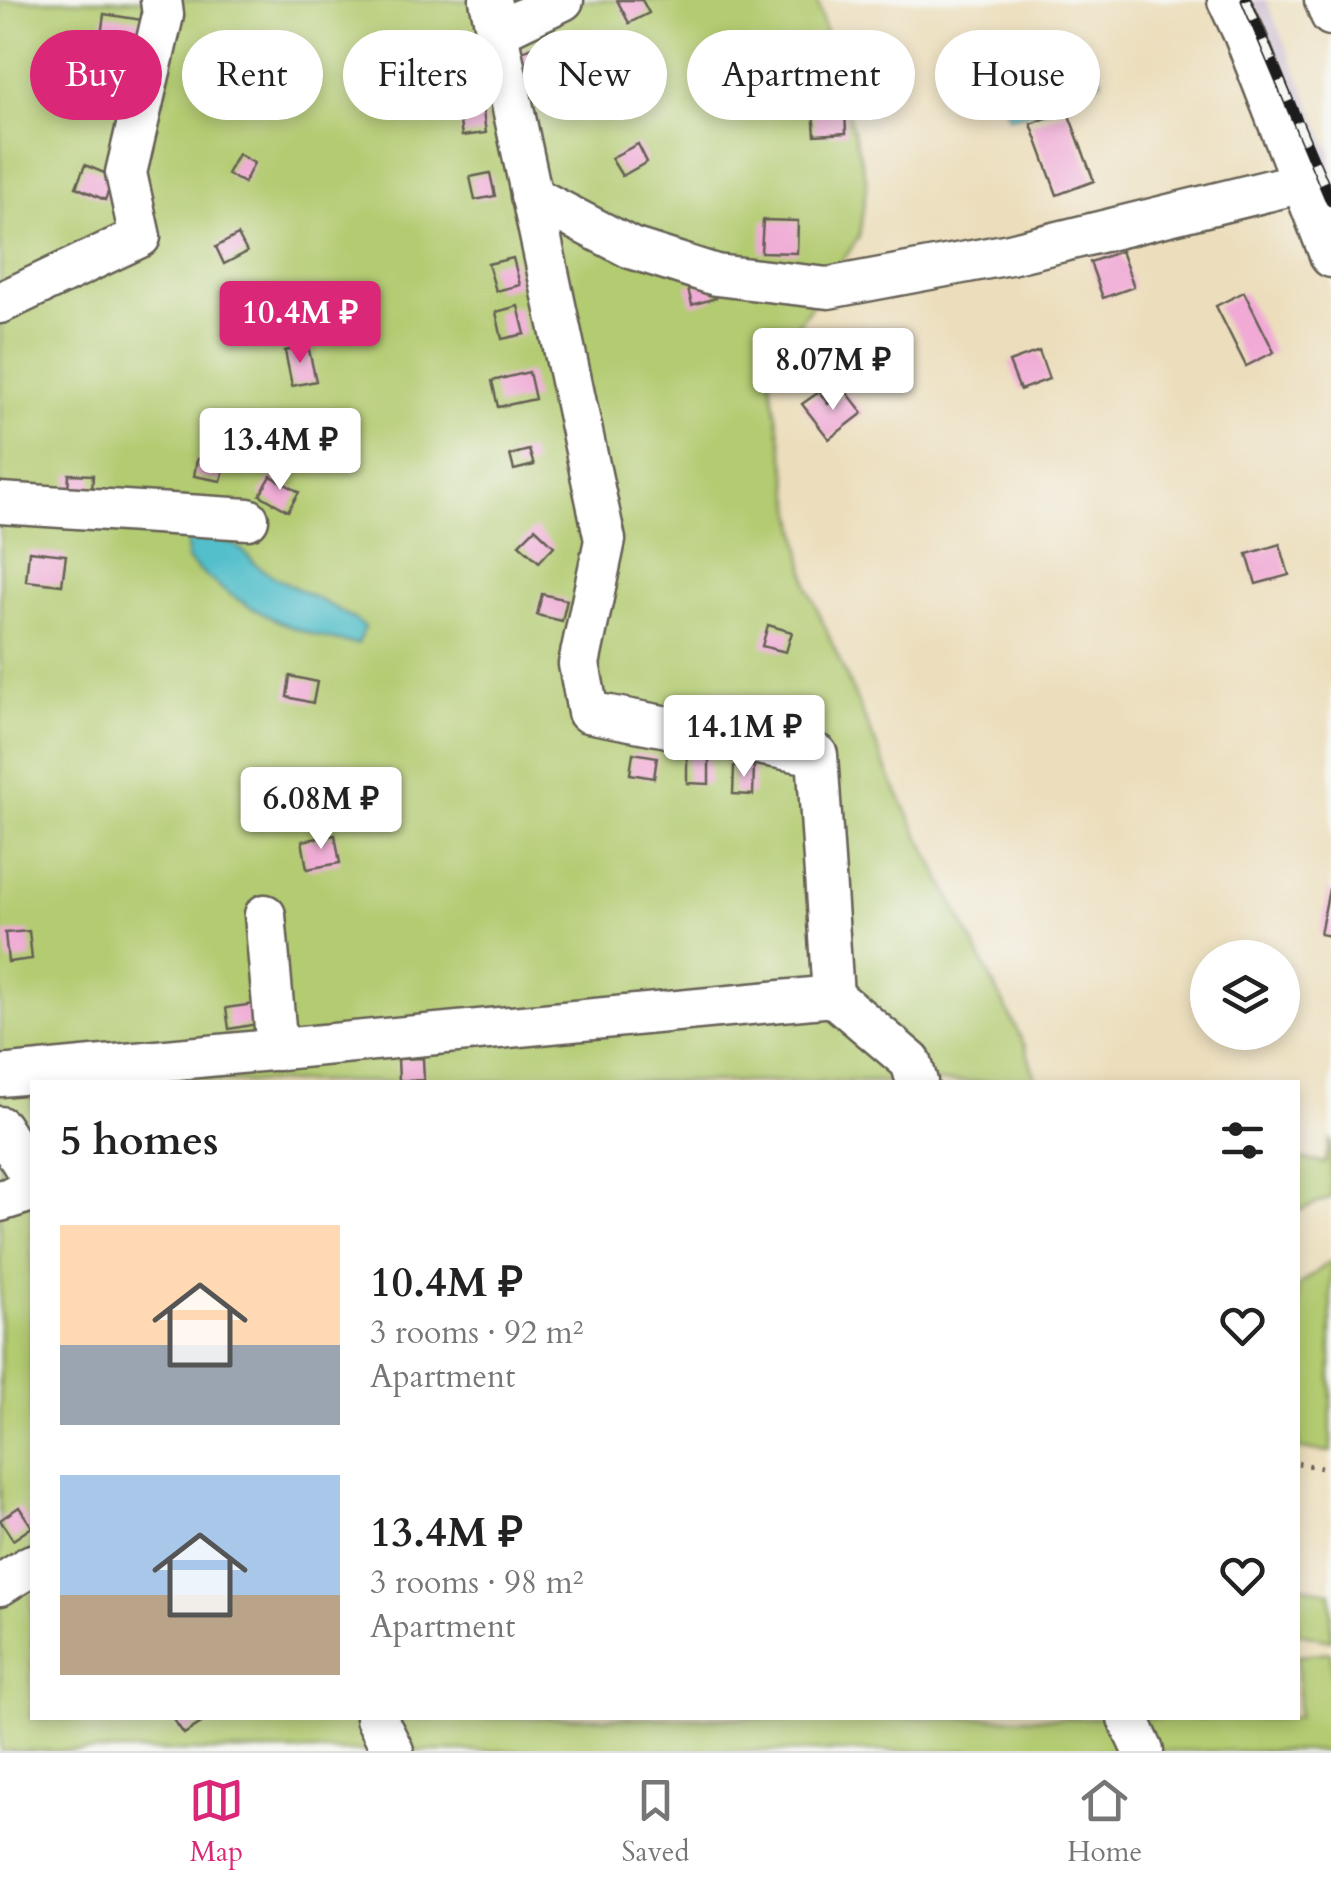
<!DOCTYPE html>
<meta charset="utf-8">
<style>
body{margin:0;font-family:Cardo,serif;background:#f6f6f6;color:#222;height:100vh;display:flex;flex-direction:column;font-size:38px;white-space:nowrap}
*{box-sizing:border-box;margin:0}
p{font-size:32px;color:#767676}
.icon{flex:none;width:55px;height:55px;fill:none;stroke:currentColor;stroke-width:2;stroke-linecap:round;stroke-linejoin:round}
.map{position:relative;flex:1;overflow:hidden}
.side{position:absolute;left:30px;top:1080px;width:1270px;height:640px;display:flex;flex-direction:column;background:#fff;border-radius:0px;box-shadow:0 5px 15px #0003}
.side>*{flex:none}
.hud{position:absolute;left:30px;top:30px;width:1272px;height:90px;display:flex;gap:20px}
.tools{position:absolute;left:1190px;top:940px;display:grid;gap:20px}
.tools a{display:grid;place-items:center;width:110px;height:110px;border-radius:50%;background:#fff;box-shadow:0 5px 15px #0003;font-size:50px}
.price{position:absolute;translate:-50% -85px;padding:0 22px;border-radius:10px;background:#fff;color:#222;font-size:32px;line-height:65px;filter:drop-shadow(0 2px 5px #0008)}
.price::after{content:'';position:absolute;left:50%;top:60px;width:30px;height:22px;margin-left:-15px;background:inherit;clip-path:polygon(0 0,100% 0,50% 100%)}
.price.on{background:#db2777;color:#fff}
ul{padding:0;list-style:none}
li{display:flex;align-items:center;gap:30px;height:250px;padding:0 30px}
li span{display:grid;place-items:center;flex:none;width:280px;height:200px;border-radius:0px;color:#555}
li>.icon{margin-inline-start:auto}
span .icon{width:120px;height:120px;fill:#fffc;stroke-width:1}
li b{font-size:42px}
h2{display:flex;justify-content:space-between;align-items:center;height:120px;padding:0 30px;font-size:42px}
.tag{padding:0 35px;border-radius:45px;background:#fff;box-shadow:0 5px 15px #0003;font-size:35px;line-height:90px}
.tag.on{background:#db2777;color:#fff}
.dock{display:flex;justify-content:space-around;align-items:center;height:140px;border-top:2px solid #e0e0e0;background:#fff;font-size:28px;color:#767676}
.dock a{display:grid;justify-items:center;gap:5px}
.dock .on{color:#db2777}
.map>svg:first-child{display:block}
.industrial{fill:#cebed1}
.green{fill:#b3cb71;stroke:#687446;stroke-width:2.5}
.water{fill:#52bfca;stroke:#376e73;stroke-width:2.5}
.building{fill:#f0aad5}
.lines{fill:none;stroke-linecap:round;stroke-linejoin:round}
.minor-casing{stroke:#656054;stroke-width:45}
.path{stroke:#656054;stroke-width:5;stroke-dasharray:2.5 8;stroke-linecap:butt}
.minor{stroke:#fff;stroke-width:40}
.rail-casing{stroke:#1c1c1c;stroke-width:11}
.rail{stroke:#f6f6f2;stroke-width:8;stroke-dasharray:22;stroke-linecap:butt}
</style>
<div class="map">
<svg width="1331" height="1751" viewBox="0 0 1331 1751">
<rect width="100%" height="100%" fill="#f6f6f2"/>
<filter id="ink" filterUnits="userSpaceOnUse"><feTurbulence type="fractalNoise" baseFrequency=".01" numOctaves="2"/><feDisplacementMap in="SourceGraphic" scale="20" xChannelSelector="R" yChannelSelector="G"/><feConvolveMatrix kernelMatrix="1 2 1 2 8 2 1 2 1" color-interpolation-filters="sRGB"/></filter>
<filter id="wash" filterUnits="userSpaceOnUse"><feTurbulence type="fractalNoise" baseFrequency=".0048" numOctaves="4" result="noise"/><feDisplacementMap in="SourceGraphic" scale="40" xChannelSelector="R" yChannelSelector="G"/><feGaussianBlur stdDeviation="2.25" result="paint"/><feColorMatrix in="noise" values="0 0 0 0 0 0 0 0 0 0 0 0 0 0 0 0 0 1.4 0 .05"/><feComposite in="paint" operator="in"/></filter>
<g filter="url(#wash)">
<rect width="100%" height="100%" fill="#ecdebc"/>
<polygon class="industrial" points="1232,0 1266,0 1325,138 1331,153 1331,239"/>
<g class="green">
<polygon points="0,0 817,0 867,182 859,237 768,368 808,588 894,786 1025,1046 1037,1082 32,1082 32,1718 1298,1718 1298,1655 1331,1652 1331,1751 0,1751"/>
<polygon points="1331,1139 1331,1198 1298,1211 1298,1159 1325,1163"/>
<polygon points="1331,1261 1331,1452 1298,1449 1298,1286"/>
<polygon points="1298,1585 1331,1593 1331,1640 1298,1633"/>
</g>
<g class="water">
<polygon points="1089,53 1102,80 1068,104 1009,117 993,83 1033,62"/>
<path d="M 188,536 C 203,535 220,538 234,545 C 245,550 252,563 263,570 C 297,591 333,603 365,627 L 358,644 C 296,637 232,603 187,559 Z"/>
</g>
<g id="blocks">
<g class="building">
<polygon points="617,0 642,0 649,13 629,23"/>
<polygon points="104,14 142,20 136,56 99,50"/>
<polygon points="546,42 557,74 528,85 516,53"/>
<polygon points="481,98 486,133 462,136 457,102"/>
<polygon points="845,109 846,133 815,135 813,110"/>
<polygon points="1067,110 1094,181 1057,195 1031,124"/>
<polygon points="638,144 647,162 622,176 611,158"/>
<polygon points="238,154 254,163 244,183 227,174"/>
<polygon points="85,165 114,177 105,200 76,187"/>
<polygon points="490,173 495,196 475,200 470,177"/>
<polygon points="763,220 798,221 797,253 761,252"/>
<polygon points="238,235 247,252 224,264 216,247"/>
<polygon points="1121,251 1134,287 1103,298 1090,262"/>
<polygon points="513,258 520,285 496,291 488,264"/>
<polygon points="714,284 716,298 692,305 687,285"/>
<polygon points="1244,292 1274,352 1246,366 1216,306"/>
<polygon points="518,306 525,334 502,339 496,312"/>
<polygon points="308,346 316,381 292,386 285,351"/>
<polygon points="1039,351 1049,379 1020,390 1009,362"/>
<polygon points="529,372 535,399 498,407 492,381"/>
<polygon points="846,391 863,413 829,439 802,404 819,392 828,404"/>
<polygon points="529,450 534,465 514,470 510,455"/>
<polygon points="197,459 225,464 221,481 194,476"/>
<polygon points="69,474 93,475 92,493 68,492"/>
<polygon points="271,476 299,492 288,511 260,495"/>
<polygon points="535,528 554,546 539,562 519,544"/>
<polygon points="1280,544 1289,575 1256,584 1247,554"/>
<polygon points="29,551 66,555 62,585 26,581"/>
<polygon points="542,594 567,600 562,621 537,615"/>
<polygon points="768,625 792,632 786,652 762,646"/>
<polygon points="290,676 317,682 313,703 287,697"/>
<polygon points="633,753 657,757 654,778 630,774"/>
<polygon points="687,756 709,756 709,784 687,783"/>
<polygon points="734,766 754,766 753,795 733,794"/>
<polygon points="335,835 340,863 307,869 302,841"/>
<polygon points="1329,889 1331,889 1331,936 1320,934"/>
<polygon points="29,931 32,959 8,962 5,933"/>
<polygon points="254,1004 257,1024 229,1029 226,1008"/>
<polygon points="423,1058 424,1080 399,1081 398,1059"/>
<polygon points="19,1507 32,1527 13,1540 0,1520"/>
<polygon points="177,1718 209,1718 184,1734 174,1720"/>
</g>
</g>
</g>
<g filter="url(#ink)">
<use href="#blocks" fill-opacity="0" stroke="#656054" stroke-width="2.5"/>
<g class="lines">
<g class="minor-casing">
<g id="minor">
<polyline points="490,0 605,540 579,664 588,712 817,755 833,996"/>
<polyline points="1228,0 1244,34 1331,257"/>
<polyline points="1325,0 1331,15"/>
<polyline points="496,32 563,0"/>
<polyline points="531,196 631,248 716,275 828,288 1010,254 1283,187"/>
<polyline points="0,303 140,237 126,173 163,15 161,0"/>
<polyline points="0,503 248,519"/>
<polyline points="265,915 277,1050"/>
<polyline points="0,1076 833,996 911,1062 917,1082"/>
<polyline points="0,1127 32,1178"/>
<polyline points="0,1201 32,1191"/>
<polyline points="0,1585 32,1565"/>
<polyline points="376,1718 393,1751"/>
<polyline points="1128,1718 1143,1751"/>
</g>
</g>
<polyline class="path" points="1298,1463 1331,1470"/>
<use href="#minor" class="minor"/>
<g class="rail-casing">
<polyline id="rail" points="1246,0 1331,201"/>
</g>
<use href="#rail" class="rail"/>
</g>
</g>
</svg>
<div class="tools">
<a><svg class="icon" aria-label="layers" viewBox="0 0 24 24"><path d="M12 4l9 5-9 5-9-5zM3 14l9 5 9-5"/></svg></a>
</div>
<b class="price on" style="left:300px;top:366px">10.4M ₽</b>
<b class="price" style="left:833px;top:413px">8.07M ₽</b>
<b class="price" style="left:280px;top:493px">13.4M ₽</b>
<b class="price" style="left:744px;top:780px">14.1M ₽</b>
<b class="price" style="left:321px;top:852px">6.08M ₽</b>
<div class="hud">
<a class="tag on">Buy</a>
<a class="tag">Rent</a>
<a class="tag">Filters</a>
<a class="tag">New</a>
<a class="tag">Apartment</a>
<a class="tag">House</a>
</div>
<section class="side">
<h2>5 homes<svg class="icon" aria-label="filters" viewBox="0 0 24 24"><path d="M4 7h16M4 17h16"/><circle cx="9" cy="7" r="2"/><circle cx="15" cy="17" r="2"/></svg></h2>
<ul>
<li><span style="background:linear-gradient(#ffd9b3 60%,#9aa5b1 0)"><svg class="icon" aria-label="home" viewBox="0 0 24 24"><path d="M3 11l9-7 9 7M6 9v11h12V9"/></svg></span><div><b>10.4M ₽</b><p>3 rooms · 92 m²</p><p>Apartment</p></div><svg class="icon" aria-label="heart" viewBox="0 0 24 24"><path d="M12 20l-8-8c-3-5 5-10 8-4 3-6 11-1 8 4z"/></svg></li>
<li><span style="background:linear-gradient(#a9c7e8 60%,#b9a48a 0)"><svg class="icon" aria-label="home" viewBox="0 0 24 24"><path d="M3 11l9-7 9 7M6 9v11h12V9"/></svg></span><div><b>13.4M ₽</b><p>3 rooms · 98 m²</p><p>Apartment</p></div><svg class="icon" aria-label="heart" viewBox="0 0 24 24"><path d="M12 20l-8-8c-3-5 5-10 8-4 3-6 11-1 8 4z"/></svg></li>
</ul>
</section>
</div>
<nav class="dock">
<a class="on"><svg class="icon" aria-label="map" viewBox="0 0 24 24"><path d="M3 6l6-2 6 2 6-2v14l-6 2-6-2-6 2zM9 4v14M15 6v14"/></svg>Map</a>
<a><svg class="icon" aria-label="saved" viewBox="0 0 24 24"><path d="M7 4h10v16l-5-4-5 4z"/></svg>Saved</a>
<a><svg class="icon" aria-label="home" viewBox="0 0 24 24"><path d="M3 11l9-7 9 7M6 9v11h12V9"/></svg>Home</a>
</nav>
